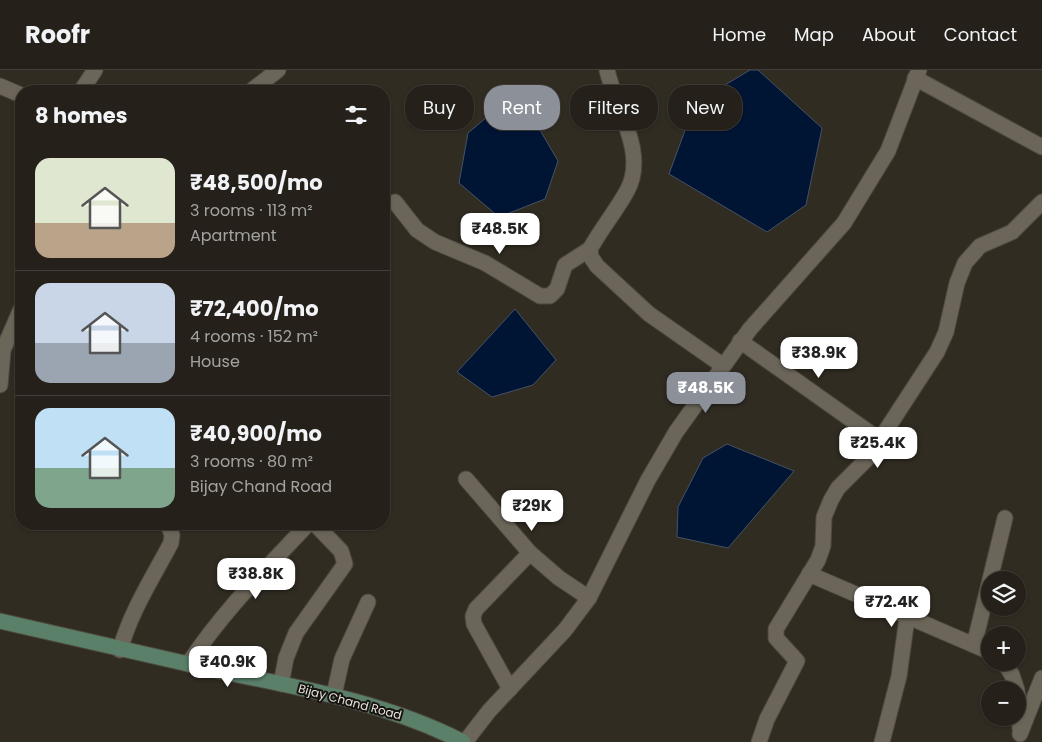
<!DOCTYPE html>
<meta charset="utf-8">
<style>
body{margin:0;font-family:Poppins,sans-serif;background:#2d2923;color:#f1f3f6;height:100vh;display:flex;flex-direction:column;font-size:19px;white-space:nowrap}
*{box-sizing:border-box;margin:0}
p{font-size:16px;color:#a3a3a2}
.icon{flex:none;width:28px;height:28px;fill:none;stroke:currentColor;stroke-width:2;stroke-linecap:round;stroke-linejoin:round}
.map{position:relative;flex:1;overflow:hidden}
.details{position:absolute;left:15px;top:15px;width:375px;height:445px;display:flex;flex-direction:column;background:#25211a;border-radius:20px;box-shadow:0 1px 4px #0004,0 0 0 1px #423e39}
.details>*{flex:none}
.top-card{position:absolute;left:405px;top:15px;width:475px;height:45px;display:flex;gap:10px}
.controls{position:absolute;left:981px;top:501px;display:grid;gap:10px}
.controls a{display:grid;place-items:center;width:45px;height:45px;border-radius:50%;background:#25211a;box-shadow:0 1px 4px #0004,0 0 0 1px #423e39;font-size:25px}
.price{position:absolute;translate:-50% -42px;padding:0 11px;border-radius:10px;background:#fff;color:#222;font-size:16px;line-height:32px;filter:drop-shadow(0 1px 2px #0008)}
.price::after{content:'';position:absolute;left:50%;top:30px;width:15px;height:11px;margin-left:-8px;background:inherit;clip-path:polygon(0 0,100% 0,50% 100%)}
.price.on{background:#8c9099;color:#fff}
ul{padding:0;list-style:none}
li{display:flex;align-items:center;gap:15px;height:125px;padding:0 20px}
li+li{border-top:1px solid #423e39}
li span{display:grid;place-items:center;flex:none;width:140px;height:100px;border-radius:15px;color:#555}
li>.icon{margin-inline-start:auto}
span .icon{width:60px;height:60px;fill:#fffc;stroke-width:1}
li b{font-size:21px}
h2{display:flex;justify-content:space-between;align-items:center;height:60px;padding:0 20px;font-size:21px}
.chip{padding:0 18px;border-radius:20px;background:#25211a;box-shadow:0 1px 4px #0004,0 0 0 1px #423e39;font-size:18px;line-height:45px}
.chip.on{background:#8c9099;color:#fff}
header{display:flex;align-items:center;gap:30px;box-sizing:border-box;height:70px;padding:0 25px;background:#25211a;border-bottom:1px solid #423e39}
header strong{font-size:24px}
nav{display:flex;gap:28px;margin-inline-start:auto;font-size:18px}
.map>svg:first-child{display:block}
.water{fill:#001434;stroke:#455266}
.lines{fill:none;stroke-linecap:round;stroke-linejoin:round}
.street-casing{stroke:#4e4941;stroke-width:17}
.secondary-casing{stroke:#4e4941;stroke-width:17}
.street{stroke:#6c665a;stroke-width:15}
.secondary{stroke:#5b806a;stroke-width:15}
.labels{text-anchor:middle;stroke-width:4;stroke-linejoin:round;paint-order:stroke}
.street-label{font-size:12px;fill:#e5e1db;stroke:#171410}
</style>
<header>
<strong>Roofr</strong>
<nav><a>Home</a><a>Map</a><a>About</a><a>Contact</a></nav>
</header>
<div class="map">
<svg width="1042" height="672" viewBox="0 0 1042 672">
<rect width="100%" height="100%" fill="#312c22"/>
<g class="water">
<polygon points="750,0 758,0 822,58 806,135 767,162 669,104 695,33"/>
<polygon points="500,36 537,55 558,91 545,129 499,147 459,113 468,63"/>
<polygon points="515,239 556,290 533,315 492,327 457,302"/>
<polygon points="727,374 794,401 728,478 677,467 678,437 703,388"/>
</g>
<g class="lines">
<g class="street-casing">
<g id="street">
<path d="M 607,0 C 615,38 648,83 627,121 C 616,141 601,159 590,179 L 591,187 L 597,196 L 649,244 L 722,295"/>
<polyline points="915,8 1042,77"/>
<polyline points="0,16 21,25"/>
<polyline points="81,21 95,0"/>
<polyline points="251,21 278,0"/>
<polyline points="395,132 417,160 435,172 485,193 540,226 550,226 557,219 565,195 590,179"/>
<polyline points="740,271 880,370"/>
<polyline points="0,315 3,280 21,239"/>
<polyline points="466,409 530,483 559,508 589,528"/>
<polyline points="809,504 990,582"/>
<polyline points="974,575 1005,448"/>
<path d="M 120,580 C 131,541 152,509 171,473 L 172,465 L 168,454"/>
<polyline points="1004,592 1012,605 1017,620"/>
<path d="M 188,594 C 224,540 264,501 308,454"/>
<polyline points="281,614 286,588 296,563 345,494 341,481 315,454"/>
<polyline points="510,619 474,554 473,546 476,539 530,483"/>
<polyline points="334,625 342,589 368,532"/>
<polyline points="1018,625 1020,659"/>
<polyline points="1020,664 1042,608"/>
<polyline points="465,672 489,641 565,560 589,528 648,410 676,362 750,259 844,153 888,81 919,0"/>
<polyline points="759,672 767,649 797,591 776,568 776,559 818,490 823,476 824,447 831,430 838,418 868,388 937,282 946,262 957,213 965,193 980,176 1012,162 1042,132"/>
<polyline points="882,672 899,606 907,548"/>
</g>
</g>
<g class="secondary-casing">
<path id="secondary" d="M 0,551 C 73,568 146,585 219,601 C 302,618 387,633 463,672"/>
</g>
<use href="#street" class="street"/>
<use href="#secondary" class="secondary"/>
</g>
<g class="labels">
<g class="street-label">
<text transform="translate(350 632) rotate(15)" y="4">Bijay Chand Road</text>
</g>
</g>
</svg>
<div class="controls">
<a><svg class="icon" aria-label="layers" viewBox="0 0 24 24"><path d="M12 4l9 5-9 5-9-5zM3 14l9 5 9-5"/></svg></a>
<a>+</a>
<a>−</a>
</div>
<b class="price" style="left:500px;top:185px">₹48.5K</b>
<b class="price" style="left:819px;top:309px">₹38.9K</b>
<b class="price on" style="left:706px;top:344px">₹48.5K</b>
<b class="price" style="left:878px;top:399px">₹25.4K</b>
<b class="price" style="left:532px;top:462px">₹29K</b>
<b class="price" style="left:256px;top:530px">₹38.8K</b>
<b class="price" style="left:892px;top:558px">₹72.4K</b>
<b class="price" style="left:228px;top:618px">₹40.9K</b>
<div class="top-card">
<a class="chip">Buy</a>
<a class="chip on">Rent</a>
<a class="chip">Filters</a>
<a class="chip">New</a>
</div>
<section class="details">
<h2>8 homes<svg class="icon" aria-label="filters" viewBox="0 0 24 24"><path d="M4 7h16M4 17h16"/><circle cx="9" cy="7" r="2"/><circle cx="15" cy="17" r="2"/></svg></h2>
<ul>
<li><span style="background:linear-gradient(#dfe7d0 65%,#b9a48a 0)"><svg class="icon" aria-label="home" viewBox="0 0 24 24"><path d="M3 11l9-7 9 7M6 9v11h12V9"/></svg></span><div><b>₹48,500/mo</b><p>3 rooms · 113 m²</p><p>Apartment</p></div></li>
<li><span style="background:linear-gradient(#c9d6e8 60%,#9aa5b1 0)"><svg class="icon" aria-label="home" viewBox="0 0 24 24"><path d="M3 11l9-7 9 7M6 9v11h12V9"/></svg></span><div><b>₹72,400/mo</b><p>4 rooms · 152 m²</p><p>House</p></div></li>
<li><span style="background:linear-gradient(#bfe0f5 60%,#7fa58c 0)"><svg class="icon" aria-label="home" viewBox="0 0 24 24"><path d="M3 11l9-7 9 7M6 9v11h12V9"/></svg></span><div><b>₹40,900/mo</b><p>3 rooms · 80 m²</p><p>Bijay Chand Road</p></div></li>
</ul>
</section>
</div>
